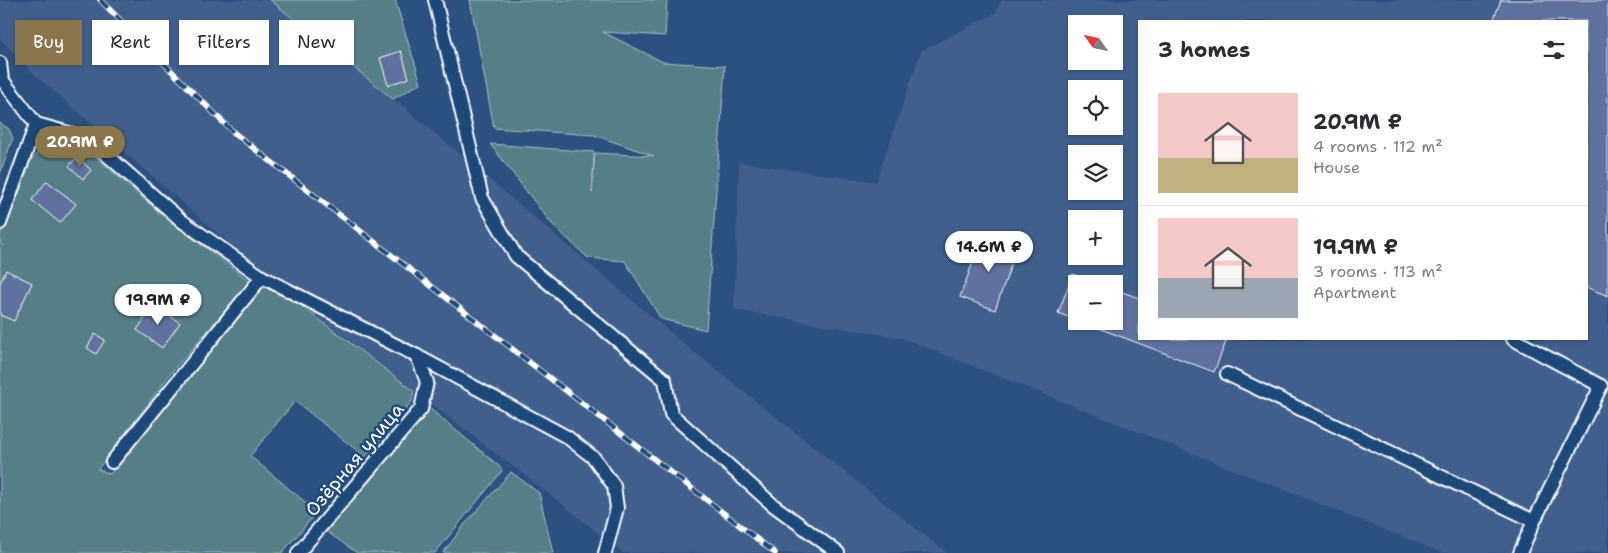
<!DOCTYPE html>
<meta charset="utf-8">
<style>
body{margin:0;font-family:"Shantell Sans",sans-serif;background:#f7f7f7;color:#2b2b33;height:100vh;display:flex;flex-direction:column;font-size:19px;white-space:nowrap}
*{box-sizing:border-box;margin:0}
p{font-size:16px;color:#7c7c81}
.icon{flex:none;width:28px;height:28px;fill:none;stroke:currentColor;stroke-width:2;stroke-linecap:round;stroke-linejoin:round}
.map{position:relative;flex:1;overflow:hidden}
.details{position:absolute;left:1138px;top:20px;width:450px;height:320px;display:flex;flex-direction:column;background:#fff;border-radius:0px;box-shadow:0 1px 4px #0004}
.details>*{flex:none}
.banner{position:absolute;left:15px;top:20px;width:475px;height:45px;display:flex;gap:10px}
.needle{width:32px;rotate:304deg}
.fabs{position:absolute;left:1068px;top:15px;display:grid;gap:10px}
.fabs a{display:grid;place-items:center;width:55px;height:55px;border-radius:0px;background:#fff;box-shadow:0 1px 4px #0004;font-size:25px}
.price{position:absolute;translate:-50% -42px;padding:0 11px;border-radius:18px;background:#fff;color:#222;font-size:16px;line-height:32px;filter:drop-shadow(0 1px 2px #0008)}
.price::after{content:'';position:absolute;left:50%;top:30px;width:15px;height:11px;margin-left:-8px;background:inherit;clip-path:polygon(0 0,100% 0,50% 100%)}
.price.active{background:#8a764a;color:#fff}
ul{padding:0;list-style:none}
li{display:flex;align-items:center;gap:15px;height:125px;padding:0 20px}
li+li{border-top:1px solid #e1e1e2}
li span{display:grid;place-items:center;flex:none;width:140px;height:100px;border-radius:0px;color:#555}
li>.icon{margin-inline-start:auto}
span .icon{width:60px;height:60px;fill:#fffc;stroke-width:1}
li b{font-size:21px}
h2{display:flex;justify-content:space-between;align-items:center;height:60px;padding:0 20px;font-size:21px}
.chip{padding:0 18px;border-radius:0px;background:#fff;box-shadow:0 1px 4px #0004;font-size:18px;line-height:45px}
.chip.active{background:#8a764a;color:#fff}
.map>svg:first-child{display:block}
.built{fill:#3f5e8c;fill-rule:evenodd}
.green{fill:#557f87;stroke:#aabfc3}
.building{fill:#60719f;stroke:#fff}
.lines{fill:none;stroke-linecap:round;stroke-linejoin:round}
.service-casing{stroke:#fff;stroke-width:16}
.service{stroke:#1f4a7a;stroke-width:12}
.rail-casing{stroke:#fff;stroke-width:5.5}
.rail{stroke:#1f4a7a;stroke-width:4;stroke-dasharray:11;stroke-linecap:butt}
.labels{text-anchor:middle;stroke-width:5;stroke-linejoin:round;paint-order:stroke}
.street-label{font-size:19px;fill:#fff;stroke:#1f4a7a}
</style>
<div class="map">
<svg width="1608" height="553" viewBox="0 0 1608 553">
<rect width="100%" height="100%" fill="#2b5181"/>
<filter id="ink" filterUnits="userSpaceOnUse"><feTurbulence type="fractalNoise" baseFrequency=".02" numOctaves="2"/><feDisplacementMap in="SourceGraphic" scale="10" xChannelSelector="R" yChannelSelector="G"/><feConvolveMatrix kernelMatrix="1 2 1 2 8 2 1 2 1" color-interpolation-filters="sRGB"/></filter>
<g filter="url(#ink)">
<g class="built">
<polygon points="0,0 270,0 405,108 684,344 947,553 623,553 562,504 284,291 34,74 0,39"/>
<path d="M 1002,0 L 1608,0 L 1608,553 L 1443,553 L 902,338 L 734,310 L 739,162 L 876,182 L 921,51 L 995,13 ZM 1139,21 L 1586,21 L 1586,339 L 1139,339 ZM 1076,24 L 1114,24 L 1114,61 L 1076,61 ZM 1076,89 L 1114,89 L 1114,126 L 1076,126 ZM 1076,154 L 1114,154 L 1114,191 L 1076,191 ZM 1076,219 L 1114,219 L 1114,256 L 1076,256 ZM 1076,284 L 1114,284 L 1114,321 L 1076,321 Z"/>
</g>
<g class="green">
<polygon points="270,0 395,0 421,83 393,99"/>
<polygon points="470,0 667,0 665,36 603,32 663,62 725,66 706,330 661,319 625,261 588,258 551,223 490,144 594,152 592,193 595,153 654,156 594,135 494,128"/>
<polygon points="0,123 9,129 13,138 0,174"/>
<polygon points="55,139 85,148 168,220 250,281 172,372 98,469 110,474 265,284 283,292 414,391 412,401 365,457 295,401 250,456 317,512 282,553 0,553 0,249 2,245 0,244 0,235 28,163 45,145"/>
<polygon points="428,407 500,467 502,471 435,553 357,553 326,531"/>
<polygon points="511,472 539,493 553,553 443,553 465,524"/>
</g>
<g class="building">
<polygon points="1501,0 1608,0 1608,296 1586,287 1586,21 1493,21"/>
<polygon points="401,51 409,78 388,85 380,58"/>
<polygon points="77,157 91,170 83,179 69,166"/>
<polygon points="47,181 76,204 60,223 32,200"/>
<polygon points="983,235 1017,248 995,310 960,297"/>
<polygon points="6,270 32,283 14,321 0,315 0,283"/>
<polygon points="1073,274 1100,284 1076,284 1076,320 1058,313"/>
<polygon points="1114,289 1139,298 1139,339 1227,339 1214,372 1080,321 1114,321"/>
<polygon points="154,304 180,323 162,348 137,330"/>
<polygon points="95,334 105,340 96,354 87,348"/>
</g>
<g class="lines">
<g class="service-casing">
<g id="service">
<polyline points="435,0 482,198 516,256 665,380 671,414 773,505 838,553"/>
<polyline points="0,63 2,80"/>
<polyline points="0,77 36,124 80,136 100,149 182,221 262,277 417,356 567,437 594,458 614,486 617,508 605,553"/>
<polyline points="0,223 36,124"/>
<polyline points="1513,339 1601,386 1534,521 1520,553"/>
<polyline points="1227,374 1534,521"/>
<polyline points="112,462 262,277"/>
<polyline points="298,553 421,409 427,382 417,356"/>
</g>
</g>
<use href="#service" class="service"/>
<g class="rail-casing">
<polyline id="rail" points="100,0 233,132 775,553"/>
</g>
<use href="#rail" class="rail"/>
</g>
</g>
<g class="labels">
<g class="street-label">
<text transform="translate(354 459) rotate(-50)" y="7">Озёрная улица</text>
</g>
</g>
</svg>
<div class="fabs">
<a><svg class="needle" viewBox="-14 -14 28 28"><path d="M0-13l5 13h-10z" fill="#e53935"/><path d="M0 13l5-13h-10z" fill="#7c7c81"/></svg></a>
<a><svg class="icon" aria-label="locate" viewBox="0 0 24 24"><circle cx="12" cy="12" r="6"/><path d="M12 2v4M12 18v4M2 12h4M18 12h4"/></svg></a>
<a><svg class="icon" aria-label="layers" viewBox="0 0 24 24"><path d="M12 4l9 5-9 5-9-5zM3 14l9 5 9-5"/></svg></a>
<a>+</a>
<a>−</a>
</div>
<b class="price active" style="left:80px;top:168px">20.9M ₽</b>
<b class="price" style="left:989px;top:273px">14.6M ₽</b>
<b class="price" style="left:158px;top:326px">19.9M ₽</b>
<div class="banner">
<a class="chip active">Buy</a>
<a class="chip">Rent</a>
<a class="chip">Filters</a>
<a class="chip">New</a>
</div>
<section class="details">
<h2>3 homes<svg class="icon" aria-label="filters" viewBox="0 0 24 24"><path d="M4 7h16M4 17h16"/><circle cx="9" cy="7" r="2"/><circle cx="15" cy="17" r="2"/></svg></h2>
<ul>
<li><span style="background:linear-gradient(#f6c9c9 65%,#c2b280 0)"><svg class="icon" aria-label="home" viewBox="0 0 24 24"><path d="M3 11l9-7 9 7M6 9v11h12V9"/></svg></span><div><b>20.9M ₽</b><p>4 rooms · 112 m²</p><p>House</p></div></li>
<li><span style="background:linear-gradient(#f6c9c9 60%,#9aa5b1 0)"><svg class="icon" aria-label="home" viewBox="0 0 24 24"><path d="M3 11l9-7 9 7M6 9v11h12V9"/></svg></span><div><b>19.9M ₽</b><p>3 rooms · 113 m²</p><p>Apartment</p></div></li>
</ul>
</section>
</div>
